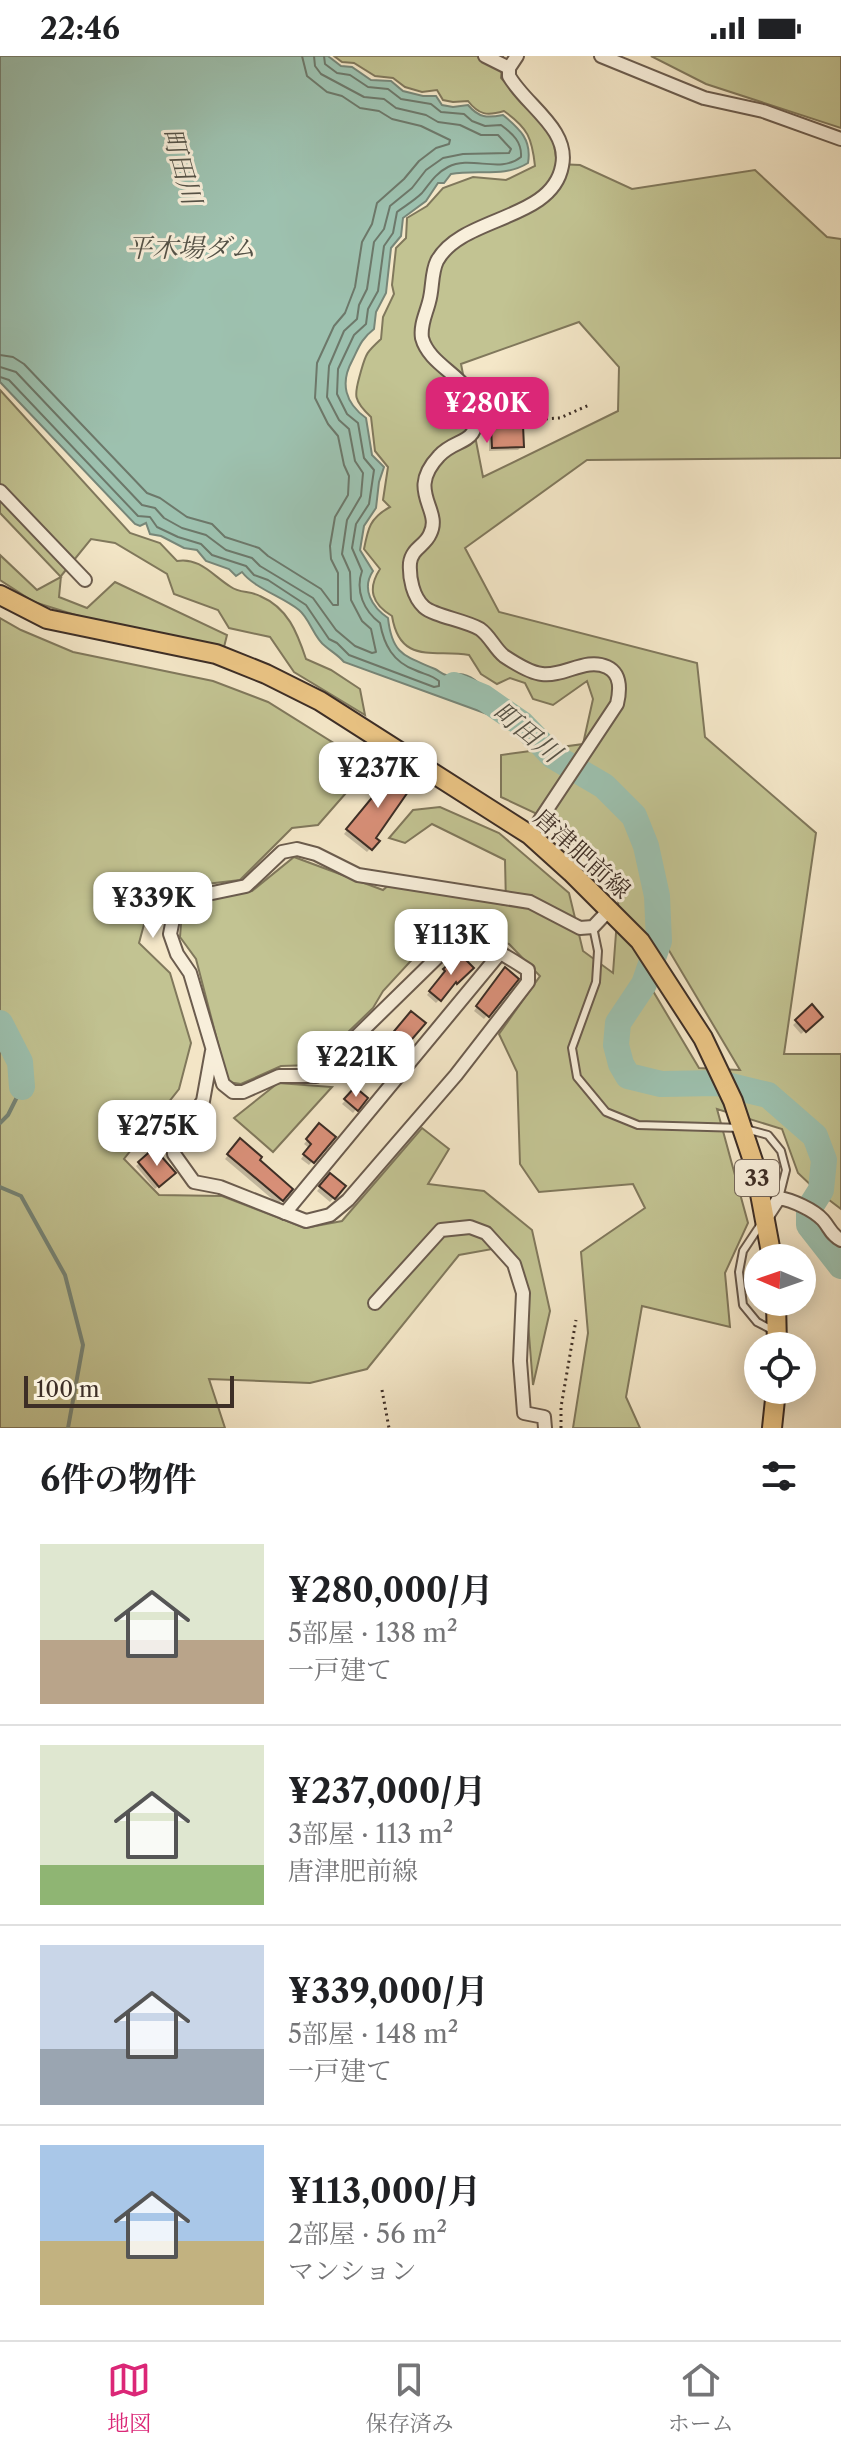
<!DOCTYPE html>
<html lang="ja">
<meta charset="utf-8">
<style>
body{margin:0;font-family:"Libre Caslon Text","Noto Serif JP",serif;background:#f2f2f2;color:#202124;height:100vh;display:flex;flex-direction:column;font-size:30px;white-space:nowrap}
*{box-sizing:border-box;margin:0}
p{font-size:26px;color:#757577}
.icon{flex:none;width:44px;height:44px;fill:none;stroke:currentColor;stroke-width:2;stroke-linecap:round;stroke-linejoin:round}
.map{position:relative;height:1372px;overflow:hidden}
.drawer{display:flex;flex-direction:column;background:#fff;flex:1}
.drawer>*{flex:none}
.needle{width:52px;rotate:272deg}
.buttons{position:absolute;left:744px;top:1188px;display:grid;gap:16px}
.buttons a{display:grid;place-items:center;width:72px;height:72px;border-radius:50%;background:#fff;box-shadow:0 4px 20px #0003;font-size:40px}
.scale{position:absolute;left:24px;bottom:20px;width:210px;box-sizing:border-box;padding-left:8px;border:4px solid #3d2e26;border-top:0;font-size:22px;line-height:28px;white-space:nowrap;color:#3d2e26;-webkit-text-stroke:6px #f8efdb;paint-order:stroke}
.price{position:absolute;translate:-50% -68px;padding:0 18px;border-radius:16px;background:#fff;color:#222;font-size:26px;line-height:52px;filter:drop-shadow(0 2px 4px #0008)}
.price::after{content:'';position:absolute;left:50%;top:48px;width:24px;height:18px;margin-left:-12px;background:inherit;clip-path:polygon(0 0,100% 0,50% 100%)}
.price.selected{background:#db2777;color:#fff}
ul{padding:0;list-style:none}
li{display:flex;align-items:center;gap:24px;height:200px;padding:0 40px}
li+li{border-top:2px solid #e0e0e0}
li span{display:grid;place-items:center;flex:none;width:224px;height:160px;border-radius:0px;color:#555}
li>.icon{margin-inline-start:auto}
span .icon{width:96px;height:96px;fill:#fffc;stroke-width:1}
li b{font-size:34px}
h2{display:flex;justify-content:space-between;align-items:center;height:96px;padding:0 40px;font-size:34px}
.status{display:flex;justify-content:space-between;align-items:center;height:56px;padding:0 40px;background:#fff;direction:ltr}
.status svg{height:22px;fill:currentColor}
.dock{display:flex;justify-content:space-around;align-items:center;height:112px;border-top:2px solid #e0e0e0;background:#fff;font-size:22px;color:#757577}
.dock a{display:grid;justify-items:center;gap:4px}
.dock .selected{color:#db2777}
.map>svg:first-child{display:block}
.green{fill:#c2c392;stroke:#80785c;stroke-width:2;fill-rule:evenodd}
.water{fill:#9dc1af;stroke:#778678;stroke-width:2}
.shadow{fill:#0003}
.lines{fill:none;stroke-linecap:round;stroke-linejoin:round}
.shore{stroke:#6d786a;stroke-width:2}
.stream{stroke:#778678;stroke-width:4}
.river{stroke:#9dc1af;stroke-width:26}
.building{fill:#d99079;stroke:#3d2e26;stroke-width:2}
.service-casing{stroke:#6b5c4e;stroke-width:10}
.minor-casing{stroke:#6b5c4e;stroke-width:16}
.primary-casing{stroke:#3d2e26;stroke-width:22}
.path{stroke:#3d2e26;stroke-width:3;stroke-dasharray:2 4;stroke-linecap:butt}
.service{stroke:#f8efdb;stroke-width:6}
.minor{stroke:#f8efdb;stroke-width:12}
.primary{stroke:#eac484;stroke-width:18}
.labels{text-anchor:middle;stroke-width:6;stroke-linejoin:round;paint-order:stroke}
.shield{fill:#f8efdb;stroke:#75685c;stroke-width:2}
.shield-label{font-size:22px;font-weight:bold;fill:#3d2e26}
.street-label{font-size:24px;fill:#3d2e26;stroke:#f8efdb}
.water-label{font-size:26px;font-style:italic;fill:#555348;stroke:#f8efdb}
</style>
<div class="status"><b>22:46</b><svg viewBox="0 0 49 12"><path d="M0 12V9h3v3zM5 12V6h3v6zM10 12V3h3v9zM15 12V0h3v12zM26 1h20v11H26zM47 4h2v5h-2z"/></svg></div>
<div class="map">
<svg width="841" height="1372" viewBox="0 0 841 1372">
<rect width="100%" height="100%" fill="#f4e7c8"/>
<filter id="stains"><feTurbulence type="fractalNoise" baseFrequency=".0025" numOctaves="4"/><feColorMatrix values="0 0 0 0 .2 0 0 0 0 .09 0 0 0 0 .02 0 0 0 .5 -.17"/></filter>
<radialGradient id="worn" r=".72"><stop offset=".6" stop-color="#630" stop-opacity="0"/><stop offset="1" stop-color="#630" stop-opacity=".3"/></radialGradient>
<g class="green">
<path d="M 334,0 L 503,0 L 501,22 L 553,81 L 557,108 L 580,109 L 632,133 L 755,114 L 827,181 L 841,183 L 841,402 L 587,404 L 465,492 L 499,556 L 697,607 L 705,681 L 816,777 L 784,998 L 841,998 L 841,1153 L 816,1134 L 798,1117 L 782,1073 L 717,1053 L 748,1167 L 725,1217 L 730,1271 L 642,1250 L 626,1341 L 640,1372 L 573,1372 L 588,1277 L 581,1196 L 645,1152 L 633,1128 L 539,1136 L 520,1108 L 517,1016 L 499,978 L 540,920 L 509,888 L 442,871 L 383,935 L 373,952 L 314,1009 L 281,1010 L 241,1028 L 228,1026 L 196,903 L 180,881 L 182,855 L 205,843 L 252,835 L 294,801 L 383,834 L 391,827 L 506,849 L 505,804 L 432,768 L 405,787 L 389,782 L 413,754 L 440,751 L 499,777 L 569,837 L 583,895 L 613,917 L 619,837 L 548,763 L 501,741 L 501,699 L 583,688 L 593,643 L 587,625 L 553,649 L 533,643 L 525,627 L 510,622 L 497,628 L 481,618 L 469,599 C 434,593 400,609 392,560 C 372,548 367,533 380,513 L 364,493 C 368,472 370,462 390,451 L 383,444 L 388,411 L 375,395 L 371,361 C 351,342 355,338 361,315 C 366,297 367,296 381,283 L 383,261 L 394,238 L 392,229 L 396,192 L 406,182 L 407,162 L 427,150 L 443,132 L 473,121 L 506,124 L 535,110 C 532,82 528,72 504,55 C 487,60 479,59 468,45 L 453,46 L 443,44 L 437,34 L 422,36 L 405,31 L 393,22 L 375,20 L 354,7 L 342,6 ZM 579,266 L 619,311 L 618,355 L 483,421 L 461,308 ZM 664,886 L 740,1014 L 739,1014 L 699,1012 L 653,935 Z"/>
<polygon points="651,0 841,0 841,72 706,28"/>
<path d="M 0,334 L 130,477 L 160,487 L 177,505 C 200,501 213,520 231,531 C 239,537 251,535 260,540 C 288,552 297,576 306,603 L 331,614 L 360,633 L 365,659 L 294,616 L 270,581 L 229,572 L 218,554 L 174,538 L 167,518 L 115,487 L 91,483 L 61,520 L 59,541 L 87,552 L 115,526 L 227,579 L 224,591 L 85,562 L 34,546 L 0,524 L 0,499 L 37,534 L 61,521 L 0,457 Z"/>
<polygon points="0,562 21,574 73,596 213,625 268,646 364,706 360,721 318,769 292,772 240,824 181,831 146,861 139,887 170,917 191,987 179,1033 124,1103 159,1139 222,1140 305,1172 342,1165 422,1072 449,1093 428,1128 484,1135 532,1174 550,1255 533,1329 525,1229 492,1193 459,1199 367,1313 310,1327 209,1323 225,1372 0,1372"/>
<polygon points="278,1027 332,1031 273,1096 234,1062"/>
</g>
<path class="water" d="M 0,0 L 328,0 L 341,10 L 352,11 L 371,24 L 391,25 L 403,35 L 423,40 L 436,40 L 442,49 L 453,51 L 468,49 C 479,62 487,62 503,59 C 520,73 532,84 528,107 C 504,122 478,113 451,118 L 444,127 L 438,127 L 426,145 L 403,162 L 401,180 L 391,192 L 386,237 L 376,256 L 374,273 C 361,283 359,291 352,305 C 340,327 345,347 366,362 L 372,399 L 384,411 L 379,426 L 376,452 L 364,470 L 360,494 L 373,515 C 361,533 372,551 388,562 C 392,599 405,600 435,613 C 439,615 442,618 446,619 C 458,623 447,618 459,618 C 472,619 482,629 489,639 L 480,651 L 490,659 L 344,606 C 338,599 332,596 325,590 C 314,582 310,563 299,554 C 283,541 254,532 242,516 L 236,520 L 229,513 L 206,505 L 197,494 L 184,492 L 161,480 L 150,478 L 146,467 L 140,470 L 135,468 L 0,326 Z"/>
<g class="shadow">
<polygon points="492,372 522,390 518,394 489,395 489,376"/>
<polygon points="377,720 407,734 373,782 377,785 367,796 344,778 378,736 370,731"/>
<polygon points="460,900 471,912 436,947 427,939 443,920 441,918"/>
<polygon points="501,917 516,924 484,963 474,955"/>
<polygon points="812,951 820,961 801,978 793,969"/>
<polygon points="423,967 384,1013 363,995 376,981 385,989"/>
<polygon points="355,1034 365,1042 353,1057 342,1048"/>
<polygon points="320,1070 333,1081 309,1109 301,1103 309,1092 304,1088"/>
<polygon points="240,1085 257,1105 291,1133 278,1148 225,1103"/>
<polygon points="154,1094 173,1117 155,1133 136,1110"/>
<polygon points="330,1120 343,1131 330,1146 317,1135"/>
</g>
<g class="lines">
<g class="shore">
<polyline points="0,299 13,301 24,308 147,437 160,442 187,461 212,468 225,481 259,492 268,500 321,533 333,549 338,549 338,517 331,503 330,490 335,461 348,439 349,420 344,409 338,380 328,368 315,342 317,307 334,270 345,257 355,231 362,186 372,168 377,147 404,123 419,105 436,92 449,88 450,84 421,70 392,63 379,55 360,52 342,40 327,36 307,20 302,0"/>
<polyline points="0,311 16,316 142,449 155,452 164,462 182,472 206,479 226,494 252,502 260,510 313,542 336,574 355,590 372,597 376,596 371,573 362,565 351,544 350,516 342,498 347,464 361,440 363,417 355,405 349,373 339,364 327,341 329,310 344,275 357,263 359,249 367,233 374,186 384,173 390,150 412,132 426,114 443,102 463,98 509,97 511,93 498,79 481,79 460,69 438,66 426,59 396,52 384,43 364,41 321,18 315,10 314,0"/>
<path d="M 0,321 L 9,324 L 138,460 L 150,461 L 157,471 L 178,481 L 201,488 L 212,499 L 246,510 L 254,519 L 268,524 L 306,549 L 329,583 L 337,587 L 349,599 L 434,631 L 439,630 L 439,625 C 432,619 423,618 415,614 C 393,606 384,589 380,567 C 364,555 355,535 362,515 L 352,492 L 356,468 L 369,448 L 374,414 L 364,402 L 358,367 L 347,358 L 337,338 L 338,313 L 354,279 L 366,268 L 368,253 L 378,235 L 384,190 L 393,177 L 397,156 C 405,150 415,144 422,137 C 430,127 436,117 448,111 C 471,99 500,118 521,101 C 522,86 513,78 501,69 L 485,70 L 472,65 L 464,58 L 441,56 L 431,48 L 401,43 L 388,33 L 368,31 L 350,19 L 337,17 L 325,8 L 324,0"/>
</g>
<g class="stream">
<polyline points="0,1067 8,1059 22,1031"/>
<polyline points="0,1131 21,1140 65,1219 83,1289 68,1372"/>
</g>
<g class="river">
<polyline points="454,629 483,641 522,668 553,700 604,730 634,760 646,790 657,840 659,885 644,928 618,967 616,989 621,1008 628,1020 661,1028 718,1027 768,1039 815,1080 824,1104 821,1134 809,1153 809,1169 841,1210"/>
<polyline points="0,967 20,1006 22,1031"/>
</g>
</g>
<g class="building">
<polygon points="523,369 524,391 492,392 491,370"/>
<polygon points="380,714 410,733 376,782 380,785 372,794 346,773 380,732 372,727"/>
<polygon points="460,898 474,912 457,928 456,926 441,945 429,935 445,915 443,913"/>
<polygon points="505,911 519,923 489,961 476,950"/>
<polygon points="812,948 823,961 806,976 795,964"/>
<polygon points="411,955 426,967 388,1011 365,991 376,978 385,986"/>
<polygon points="355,1031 368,1042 358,1055 344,1043"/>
<polygon points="319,1067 336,1081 314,1107 303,1098 311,1088 306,1083"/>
<polygon points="240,1082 262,1101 260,1104 293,1133 283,1145 227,1098"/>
<polygon points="154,1092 176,1117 159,1131 138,1106"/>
<polygon points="330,1117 346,1130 335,1143 319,1130"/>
</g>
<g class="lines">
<g class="service-casing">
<g id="service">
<polyline points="593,871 598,895 596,926 572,992 577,1021 606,1056 638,1069 742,1072 768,1079 781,1095 786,1114 779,1142"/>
<polyline points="761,1168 743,1195 739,1216 743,1249 757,1266 774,1275"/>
</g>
</g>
<g class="minor-casing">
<g id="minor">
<polyline points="485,0 509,12"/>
<path d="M 517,0 L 509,12 L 509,20 C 525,49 570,73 562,110 C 552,165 461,160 437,205 C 431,217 433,233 429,246 C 426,258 420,269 422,282 C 430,312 472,321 475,353 C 480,391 457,380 439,400 C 405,436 443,453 430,478 C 425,490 412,492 410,507 C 409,522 413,541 424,551 C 434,560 464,564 480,573 C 490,580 495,593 504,600 C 513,606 531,617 542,618 C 564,621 586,601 607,611 C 622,618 620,635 617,648 L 530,779"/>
<polyline points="601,0 704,42 763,55 841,83"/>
<polyline points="0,435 85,524"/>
<path d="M 212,995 L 203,1045 L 173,1087 L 174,1098 L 194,1126 L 220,1131 L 306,1165 L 330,1159 L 348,1144 L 456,1019 L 528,926 L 528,914 C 506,900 477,879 451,888 L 316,1020 L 279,1020 L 243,1036 L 233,1036 L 223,1028 L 190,917 L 177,898 L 170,878 L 174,858 L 198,840 L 246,830 L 282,796 L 297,793 L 316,798 L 358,819 L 530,846 L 580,872 L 593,871 L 610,853"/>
<polyline points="285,1157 501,896"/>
<path d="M 766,1162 L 779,1142 C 792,1144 814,1154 823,1164 C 830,1172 831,1179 841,1184"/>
<polyline points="375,1247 441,1174 470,1171 486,1177 514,1208 523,1237 520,1305 524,1357 544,1361 545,1372"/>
</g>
</g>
<g class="primary-casing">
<g id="primary">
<polyline points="0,539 47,563 216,598 266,618 320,645 530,779 571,816 640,885 703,982 733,1045 755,1111 772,1202"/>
<polyline points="776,1246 777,1290"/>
<polyline points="772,1372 776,1334"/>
</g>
</g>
<g class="path">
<polyline points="486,366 560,362 589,349"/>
<polyline points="419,899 433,884"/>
<polyline points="382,1334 389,1372"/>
<polyline points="561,1372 561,1351 576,1264"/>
</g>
<use href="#service" class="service"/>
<use href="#minor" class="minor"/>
<use href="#primary" class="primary"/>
</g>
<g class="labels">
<rect class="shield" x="735" y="1104" width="44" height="36" rx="6"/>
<g class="shield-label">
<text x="757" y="1130">33</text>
</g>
<g class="street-label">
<text transform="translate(582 798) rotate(42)" y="8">唐津肥前線</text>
</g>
<g class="water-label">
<text transform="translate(182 110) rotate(74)" y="9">町田川</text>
<text x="191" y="201">平木場ダム</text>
<text transform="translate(527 676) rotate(39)" y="9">町田川</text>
</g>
</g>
<rect width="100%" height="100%" filter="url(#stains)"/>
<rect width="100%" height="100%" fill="url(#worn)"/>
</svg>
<div class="buttons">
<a><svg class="needle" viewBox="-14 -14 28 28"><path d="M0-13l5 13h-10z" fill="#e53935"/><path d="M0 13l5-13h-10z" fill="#757577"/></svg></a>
<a><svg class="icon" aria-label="locate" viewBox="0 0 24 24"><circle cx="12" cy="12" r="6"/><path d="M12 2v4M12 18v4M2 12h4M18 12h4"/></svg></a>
</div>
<div class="scale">100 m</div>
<b class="price selected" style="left:487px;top:389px">¥280K</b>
<b class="price" style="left:378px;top:754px">¥237K</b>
<b class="price" style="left:153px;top:884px">¥339K</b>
<b class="price" style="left:451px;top:921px">¥113K</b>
<b class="price" style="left:356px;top:1043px">¥221K</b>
<b class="price" style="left:157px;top:1112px">¥275K</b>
</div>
<section class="drawer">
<h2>6件の物件<svg class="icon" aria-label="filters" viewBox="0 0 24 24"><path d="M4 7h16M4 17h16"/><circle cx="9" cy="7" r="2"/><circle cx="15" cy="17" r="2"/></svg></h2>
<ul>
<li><span style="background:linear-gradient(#dfe7d0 60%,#b9a48a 0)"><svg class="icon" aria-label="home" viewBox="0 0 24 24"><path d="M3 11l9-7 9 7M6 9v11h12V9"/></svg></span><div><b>¥280,000/月</b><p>5部屋 · 138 m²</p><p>一戸建て</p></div></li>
<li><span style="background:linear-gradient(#dfe7d0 75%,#8fb573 0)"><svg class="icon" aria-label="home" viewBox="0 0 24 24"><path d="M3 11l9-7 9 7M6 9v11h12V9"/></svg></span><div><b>¥237,000/月</b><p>3部屋 · 113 m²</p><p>唐津肥前線</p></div></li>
<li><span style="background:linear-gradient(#c9d6e8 65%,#9aa5b1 0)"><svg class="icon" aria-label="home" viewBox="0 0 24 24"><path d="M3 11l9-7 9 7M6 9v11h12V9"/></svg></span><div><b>¥339,000/月</b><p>5部屋 · 148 m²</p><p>一戸建て</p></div></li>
<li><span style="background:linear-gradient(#a9c7e8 60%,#c2b280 0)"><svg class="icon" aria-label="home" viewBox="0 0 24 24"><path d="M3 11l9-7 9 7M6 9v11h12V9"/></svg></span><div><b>¥113,000/月</b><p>2部屋 · 56 m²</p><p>マンション</p></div></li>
</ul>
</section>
<nav class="dock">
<a class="selected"><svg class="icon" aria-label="map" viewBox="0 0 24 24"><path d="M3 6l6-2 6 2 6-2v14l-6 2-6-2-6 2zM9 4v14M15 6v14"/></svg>地図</a>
<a><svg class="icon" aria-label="saved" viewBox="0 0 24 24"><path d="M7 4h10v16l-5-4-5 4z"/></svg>保存済み</a>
<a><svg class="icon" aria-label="home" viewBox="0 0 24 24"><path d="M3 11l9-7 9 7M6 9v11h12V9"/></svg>ホーム</a>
</nav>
